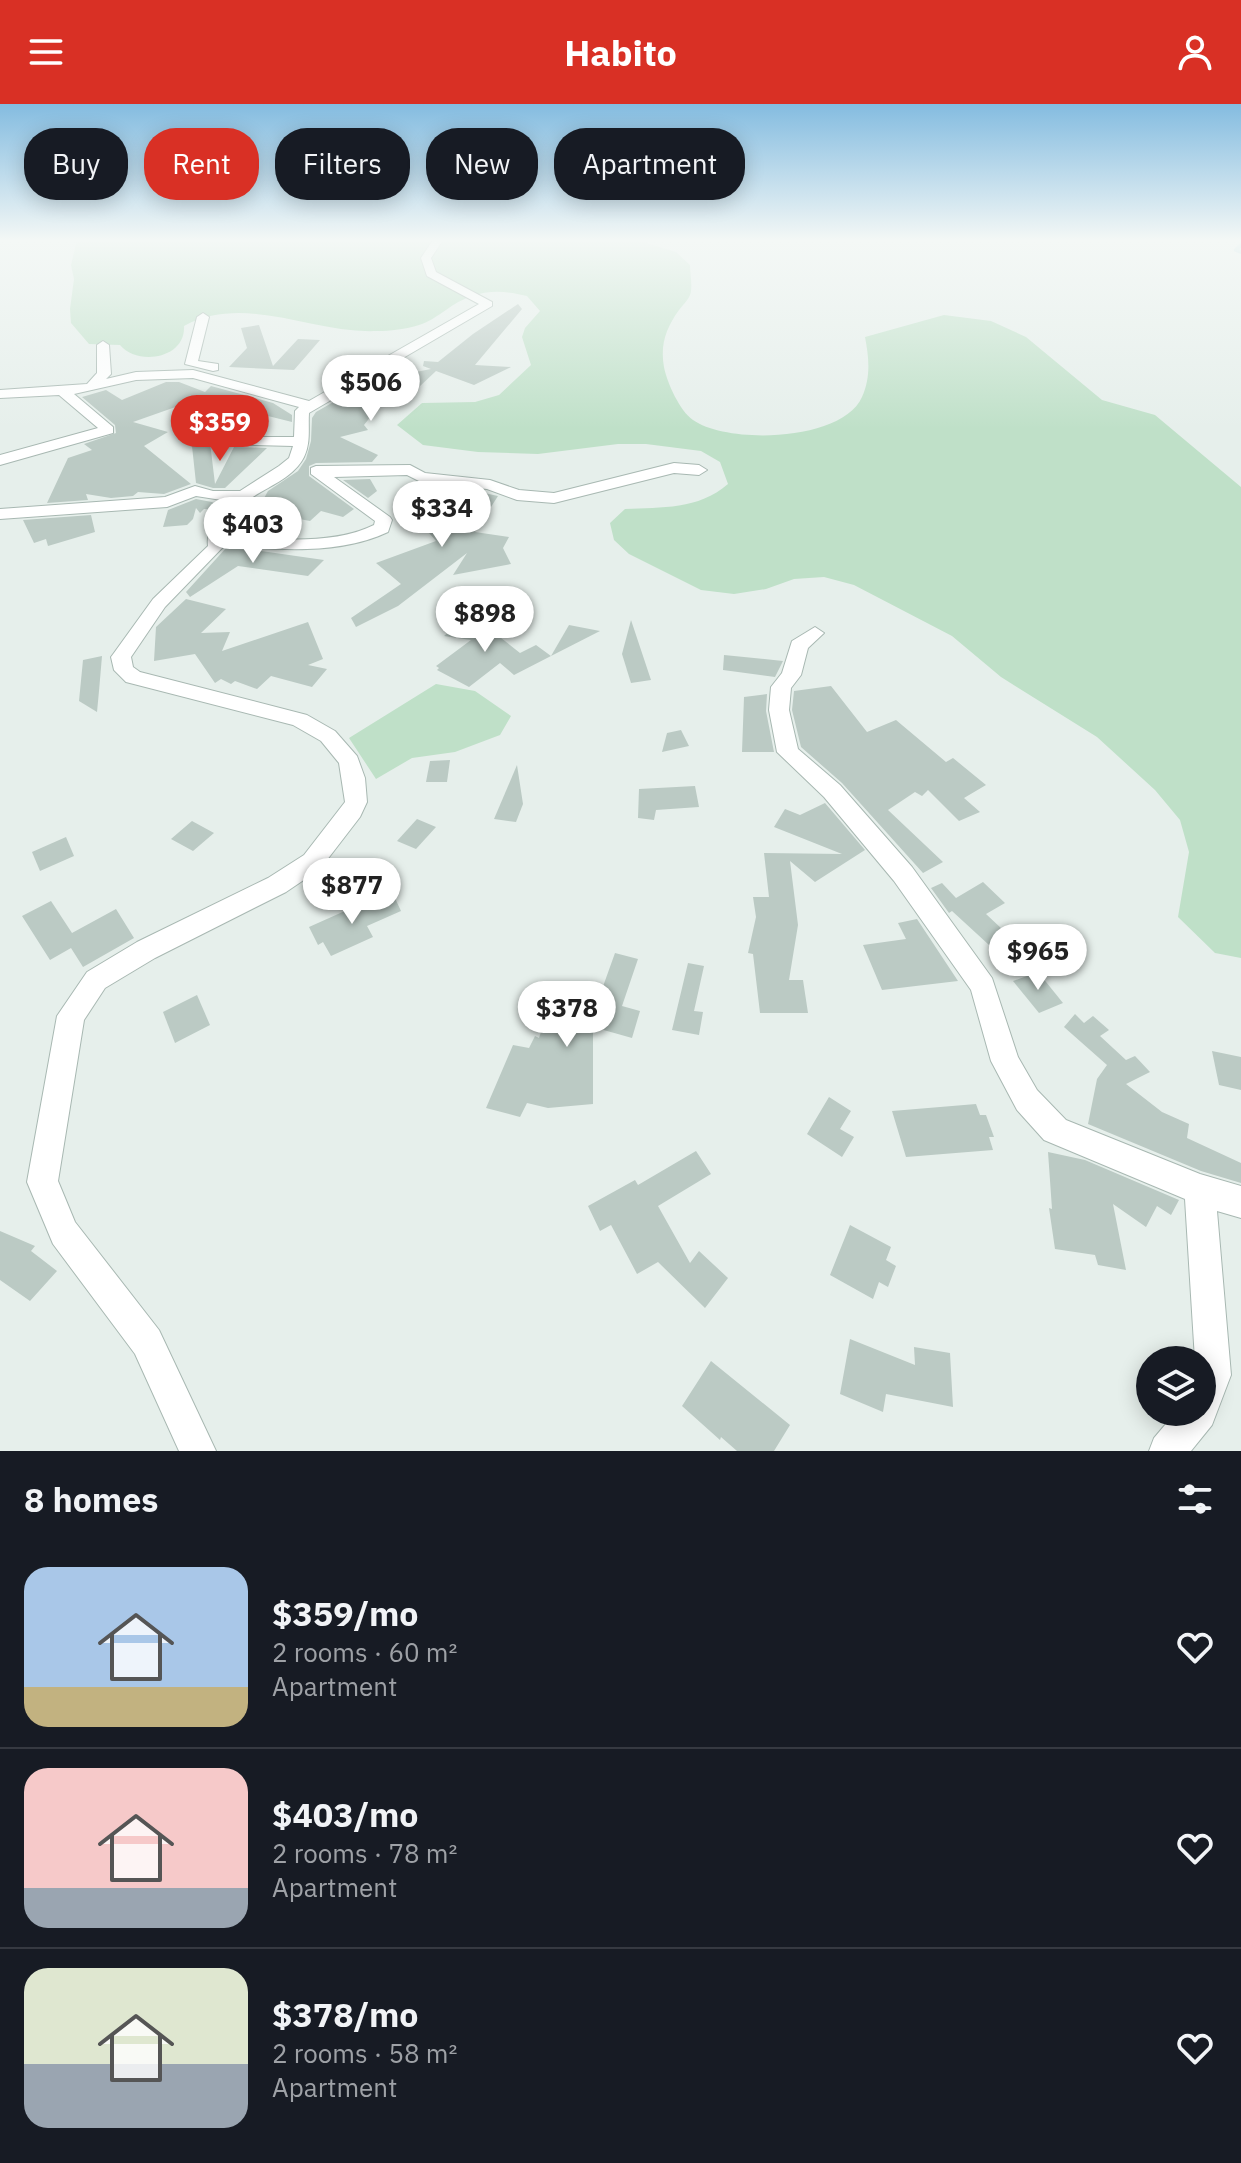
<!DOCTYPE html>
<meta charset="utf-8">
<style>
body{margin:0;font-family:"IBM Plex Sans",sans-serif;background:#20242c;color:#f1f3f6;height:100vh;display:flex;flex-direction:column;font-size:30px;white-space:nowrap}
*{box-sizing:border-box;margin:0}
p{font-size:26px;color:#9ea1a6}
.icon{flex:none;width:44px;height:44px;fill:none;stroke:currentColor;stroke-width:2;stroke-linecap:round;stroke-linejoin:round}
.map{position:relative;height:1347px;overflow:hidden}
.panel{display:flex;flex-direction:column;background:#171b24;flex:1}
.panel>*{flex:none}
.hud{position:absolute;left:24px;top:24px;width:800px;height:72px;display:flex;gap:16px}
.fabs{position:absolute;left:1136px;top:1242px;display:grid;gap:16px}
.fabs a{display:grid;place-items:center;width:80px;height:80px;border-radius:50%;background:#171b24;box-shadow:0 4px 20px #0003;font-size:40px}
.price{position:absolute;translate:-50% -68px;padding:0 18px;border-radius:28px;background:#fff;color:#222;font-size:26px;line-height:52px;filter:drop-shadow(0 2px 4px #0008)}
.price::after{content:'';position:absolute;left:50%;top:48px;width:24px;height:18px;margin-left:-12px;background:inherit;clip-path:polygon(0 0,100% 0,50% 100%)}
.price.selected{background:#d93025;color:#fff}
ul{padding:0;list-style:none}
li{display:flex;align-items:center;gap:24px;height:200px;padding:0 24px}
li+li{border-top:2px solid #363941}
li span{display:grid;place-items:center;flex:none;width:224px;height:160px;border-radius:24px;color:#555}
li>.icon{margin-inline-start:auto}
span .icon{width:96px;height:96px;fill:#fffc;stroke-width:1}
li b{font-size:34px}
h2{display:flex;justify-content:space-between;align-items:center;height:96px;padding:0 24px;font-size:34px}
.pill{padding:0 28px;border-radius:32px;background:#171b24;box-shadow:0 4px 20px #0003;font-size:28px;line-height:72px}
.pill.selected{background:#d93025;color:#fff}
header{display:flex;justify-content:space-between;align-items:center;height:104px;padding:0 24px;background:#d93025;color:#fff;font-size:36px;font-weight:700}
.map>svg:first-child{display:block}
.green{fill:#bfe0c8}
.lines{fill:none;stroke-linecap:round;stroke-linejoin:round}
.stream{stroke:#8ec9d4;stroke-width:4}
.building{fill:#bbcac4}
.minor-casing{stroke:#a8b8b2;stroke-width:2}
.minor{fill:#fff;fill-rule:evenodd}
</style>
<header><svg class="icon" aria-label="menu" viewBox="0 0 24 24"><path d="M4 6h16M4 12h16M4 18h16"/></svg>Habito<svg class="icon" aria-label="person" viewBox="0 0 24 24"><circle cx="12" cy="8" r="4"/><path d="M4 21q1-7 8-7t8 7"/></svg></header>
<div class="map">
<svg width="1241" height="1347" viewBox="0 0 1241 1347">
<rect width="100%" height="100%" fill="#e6efeb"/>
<g class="green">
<path d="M 77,136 L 636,136 L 676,148 L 690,161 C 690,170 693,183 690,191 C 688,196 682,202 679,206 C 666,224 660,241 664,263 C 667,279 680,307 693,316 C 729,341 843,337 862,293 C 871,273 869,254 865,233 L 944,211 L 991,217 L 1026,233 L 1102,296 L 1155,311 L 1241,383 L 1241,854 L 1215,849 L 1178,813 L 1189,748 L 1180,716 L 1155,686 L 1097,633 L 1001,573 L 952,532 L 854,481 L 824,473 L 794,475 L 766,485 L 734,490 L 701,486 L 629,450 L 614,436 L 610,419 L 625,405 C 662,403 698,406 728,380 L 720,358 L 701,347 L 646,340 L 618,340 L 538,350 L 478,348 L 423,341 L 397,321 L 422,299 L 475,298 L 499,291 L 531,261 L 522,233 L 525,224 L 540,207 L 527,192 C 496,184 472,187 446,206 C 437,212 429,218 419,221 C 406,225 390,227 377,227 C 312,230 246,189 184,222 C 186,255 137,262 120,241 L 89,240 L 71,219 L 70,205 L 74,175 L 71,161 Z"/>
<polygon points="436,580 475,587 511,612 500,631 455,648 412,654 376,675 349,634"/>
</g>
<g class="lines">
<polyline class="stream" points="1241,141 1236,146 1241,148"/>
</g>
<g class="building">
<polygon points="518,200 522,205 475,261 511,263 474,281 436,267 400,301 382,298 364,321 368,326 340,333 378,351 372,358 316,359 309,362 309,372 354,405 343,413 321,407 310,417 257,407 268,387 298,367 306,355 311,337 312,314 316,308 370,277 431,265 423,262 424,257 438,258 473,230"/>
<polygon points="259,221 273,262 298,235 320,236 294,266 229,263 247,244 241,224"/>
<polygon points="166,278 179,278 205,288 211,282 273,299 292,311 292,318 248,307 235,298 228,301 201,294 133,318 168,328 144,342 191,380 164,390 138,388 133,392 111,394 86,390 88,396 47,399 68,354 92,346 84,340 116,329 115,321 82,293 106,286 122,296"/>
<polygon points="209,330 215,380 234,343 267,344 225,384 213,384 196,379 191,333"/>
<polygon points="370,375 377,387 368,394 343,376"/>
<polygon points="475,387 498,392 475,428 509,433 503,444 511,460 453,471 467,449 398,502 356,523 351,514 401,480 376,459 436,437 409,406"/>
<polygon points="196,395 212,398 219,403 216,406 204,405 200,409 196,404 193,415 187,421 163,423 168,406"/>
<polygon points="91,411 95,428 48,442 46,435 34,439 23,416"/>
<polygon points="226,444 261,447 324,456 308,472 238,462 190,493 186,488"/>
<polygon points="186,495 226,505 201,529 230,528 222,547 308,518 323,555 308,561 327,565 312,583 271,572 257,585 235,577 231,580 221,575 215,579 195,550 154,557 156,523"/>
<polygon points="467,513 482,519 520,549 536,541 551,552 514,571 500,559 469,583 437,566 439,564 436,562 471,536 444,532"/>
<polygon points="631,516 651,576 631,579 622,550"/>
<polygon points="569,521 600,527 551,552"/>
<polygon points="724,551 783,557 775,573 723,566"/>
<polygon points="102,552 99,587 97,608 79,597 83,556"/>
<polygon points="831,582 867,628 896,616 946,658 953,654 986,681 964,694 980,708 959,717 928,686 922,692 915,688 888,706 943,758 923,769 842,679 801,643 792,606 794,587"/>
<polygon points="767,590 766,607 774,648 742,648 744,593"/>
<polygon points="681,626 689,642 662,648 667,629"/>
<polygon points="450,656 447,678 426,678 430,657"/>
<polygon points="517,661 523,700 516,718 494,715"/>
<polygon points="695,682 699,703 656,706 654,716 638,714 639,685"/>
<polygon points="825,699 865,746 815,778 790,757 798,821 789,876 803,876 808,909 760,909 753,850 748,849 756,813 753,793 769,793 764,749 842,750 774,723 785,705 800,711"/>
<polygon points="417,715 436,723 416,745 397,737"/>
<polygon points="192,717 214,729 193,747 171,735"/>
<polygon points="66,733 74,752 40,767 32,748"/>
<polygon points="983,778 1005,799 986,810 1019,841 1001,852 952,807 949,809 931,784 942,779 956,794"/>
<polygon points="394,792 401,807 367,822 373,833 331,852 323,838 318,841 309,823 356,802 359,807"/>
<polygon points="51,797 72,829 116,805 134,834 83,863 71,844 50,856 22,812"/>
<polygon points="917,815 958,877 882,886 863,841 906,835 898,819"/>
<polygon points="615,849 638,855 622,902 640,907 632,934 593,923 593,1000 548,1004 527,999 520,1013 486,1004 513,941 529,944 535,932 539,934 548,907 569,912 591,883 601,888"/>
<polygon points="688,859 704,862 694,907 703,908 699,931 672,926"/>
<polygon points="1038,868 1063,899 1039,909 1013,877"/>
<polygon points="197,891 210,921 175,939 163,908"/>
<polygon points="1075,910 1084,919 1093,912 1109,926 1100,932 1126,956 1135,952 1150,968 1126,980 1162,1008 1189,1020 1187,1034 1241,1059 1241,1079 1201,1067 1088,1020 1097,975 1107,961 1064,923"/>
<polygon points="1212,947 1241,953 1241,986 1219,981"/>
<polygon points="829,993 851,1007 840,1025 854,1033 842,1053 807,1030"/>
<polygon points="976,1000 980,1011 986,1011 994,1033 989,1033 993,1046 906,1053 892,1007"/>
<polygon points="696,1047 711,1070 658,1102 690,1159 699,1147 728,1174 705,1204 658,1158 637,1170 611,1121 600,1127 588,1102 635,1076 638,1081"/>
<polygon points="1048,1048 1085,1056 1179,1096 1171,1111 1157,1102 1146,1123 1113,1100 1126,1166 1098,1161 1095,1151 1055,1145 1049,1104 1052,1105"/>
<polygon points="850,1121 891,1143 886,1156 896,1162 888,1183 879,1178 873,1195 830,1171"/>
<polygon points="0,1127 35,1142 31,1147 57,1167 30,1197 0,1176"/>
<polygon points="850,1235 915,1261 914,1243 950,1249 953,1303 886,1290 883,1308 840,1290"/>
<polygon points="711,1257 790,1321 774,1347 737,1347 721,1333 720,1336 682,1302"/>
</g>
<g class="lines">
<g class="minor-casing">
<g id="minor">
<path d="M 433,136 L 443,136 L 431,154 L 436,168 L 492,198 L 492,202 L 309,309 C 308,324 311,339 304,353 C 287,387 230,388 225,431 C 271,435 332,442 374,421 L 375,417 L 311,370 L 311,364 L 316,362 L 410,361 L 425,369 L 490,376 L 519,386 L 554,389 L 674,359 L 699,361 L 707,366 L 699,371 L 674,369 L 554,399 L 517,396 L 487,385 L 421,378 L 407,371 L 334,373 L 390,413 L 392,416 L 388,428 C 340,451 276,446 225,441 L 165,503 L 131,553 L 133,563 L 140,568 L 307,611 L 335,627 L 357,652 L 365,674 L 367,698 L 360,713 L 320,765 L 286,788 L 155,854 L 105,884 L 84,916 L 58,1077 L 75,1118 L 159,1226 L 216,1347 L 179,1347 L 135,1250 L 53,1140 L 27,1078 L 57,912 L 87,868 L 137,838 L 268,774 L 304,751 L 345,698 L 339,659 L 321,637 L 293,621 L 126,578 L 114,566 L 111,553 L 114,549 L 153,495 L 208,442 C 206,424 216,410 228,397 L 196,392 L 167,403 L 0,415 L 0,405 L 165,393 L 195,382 L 213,387 L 240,387 L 279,362 L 289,354 L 293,342 L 218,340 L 213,339 L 213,333 L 294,333 L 295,307 L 299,303 L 193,274 L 136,276 L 74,290 L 113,323 L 113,329 L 0,361 L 0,351 L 98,324 L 59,291 L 0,294 L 0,286 L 87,280 L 97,269 L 97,241 L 103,237 L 109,241 L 111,270 L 106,275 L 136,268 L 193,266 L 309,297 L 479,200 L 427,172 L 421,154 Z"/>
<polygon points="203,209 209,213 198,257 218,260 218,266 213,267 185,260 197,213"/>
<polygon points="815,523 824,529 808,544 801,571 791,584 789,606 798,645 840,681 912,763 992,874 1018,953 1037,986 1066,1016 1200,1070 1241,1082 1241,1114 1217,1107 1231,1271 1212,1321 1191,1347 1149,1347 1154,1334 1176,1308 1202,1308 1202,1256 1195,1256 1185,1095 1044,1036 1017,1006 991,957 971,886 894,777 824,693 777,648 769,606 771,583 782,569 792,537"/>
</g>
</g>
<use href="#minor" class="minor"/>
</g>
<linearGradient id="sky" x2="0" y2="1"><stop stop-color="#84bce0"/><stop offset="0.42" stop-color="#f4f8f6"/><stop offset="1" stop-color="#f4f8f6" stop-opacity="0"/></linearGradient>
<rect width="1241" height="325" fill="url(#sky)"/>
</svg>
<div class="fabs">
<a><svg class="icon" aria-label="layers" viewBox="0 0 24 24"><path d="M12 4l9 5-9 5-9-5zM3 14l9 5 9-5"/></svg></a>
</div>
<b class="price" style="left:371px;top:319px">$506</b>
<b class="price selected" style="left:220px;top:359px">$359</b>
<b class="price" style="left:442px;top:445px">$334</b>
<b class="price" style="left:253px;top:461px">$403</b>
<b class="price" style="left:485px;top:550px">$898</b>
<b class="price" style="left:352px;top:822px">$877</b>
<b class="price" style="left:1038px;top:888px">$965</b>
<b class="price" style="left:567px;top:945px">$378</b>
<div class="hud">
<a class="pill">Buy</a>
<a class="pill selected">Rent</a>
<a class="pill">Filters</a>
<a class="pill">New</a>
<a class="pill">Apartment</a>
</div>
</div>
<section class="panel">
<h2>8 homes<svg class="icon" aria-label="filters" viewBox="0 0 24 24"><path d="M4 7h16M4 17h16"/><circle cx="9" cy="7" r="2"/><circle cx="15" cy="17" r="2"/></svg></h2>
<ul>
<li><span style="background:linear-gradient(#a9c7e8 75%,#c2b280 0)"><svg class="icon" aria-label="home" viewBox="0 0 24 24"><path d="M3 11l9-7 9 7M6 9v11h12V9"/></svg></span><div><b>$359/mo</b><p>2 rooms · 60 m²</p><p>Apartment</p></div><svg class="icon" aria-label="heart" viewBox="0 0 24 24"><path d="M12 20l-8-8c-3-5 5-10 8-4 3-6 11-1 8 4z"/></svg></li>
<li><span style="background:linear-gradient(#f6c9c9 75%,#9aa5b1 0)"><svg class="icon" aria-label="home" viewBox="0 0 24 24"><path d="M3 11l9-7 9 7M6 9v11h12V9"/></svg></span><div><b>$403/mo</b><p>2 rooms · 78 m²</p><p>Apartment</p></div><svg class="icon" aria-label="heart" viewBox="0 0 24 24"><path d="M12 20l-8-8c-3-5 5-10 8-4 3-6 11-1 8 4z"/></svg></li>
<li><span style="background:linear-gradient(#dfe7d0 60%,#9aa5b1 0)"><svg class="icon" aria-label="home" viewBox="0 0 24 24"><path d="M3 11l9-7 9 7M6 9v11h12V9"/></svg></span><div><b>$378/mo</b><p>2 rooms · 58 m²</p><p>Apartment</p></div><svg class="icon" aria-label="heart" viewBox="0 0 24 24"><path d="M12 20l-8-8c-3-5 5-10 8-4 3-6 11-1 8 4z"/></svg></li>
</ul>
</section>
